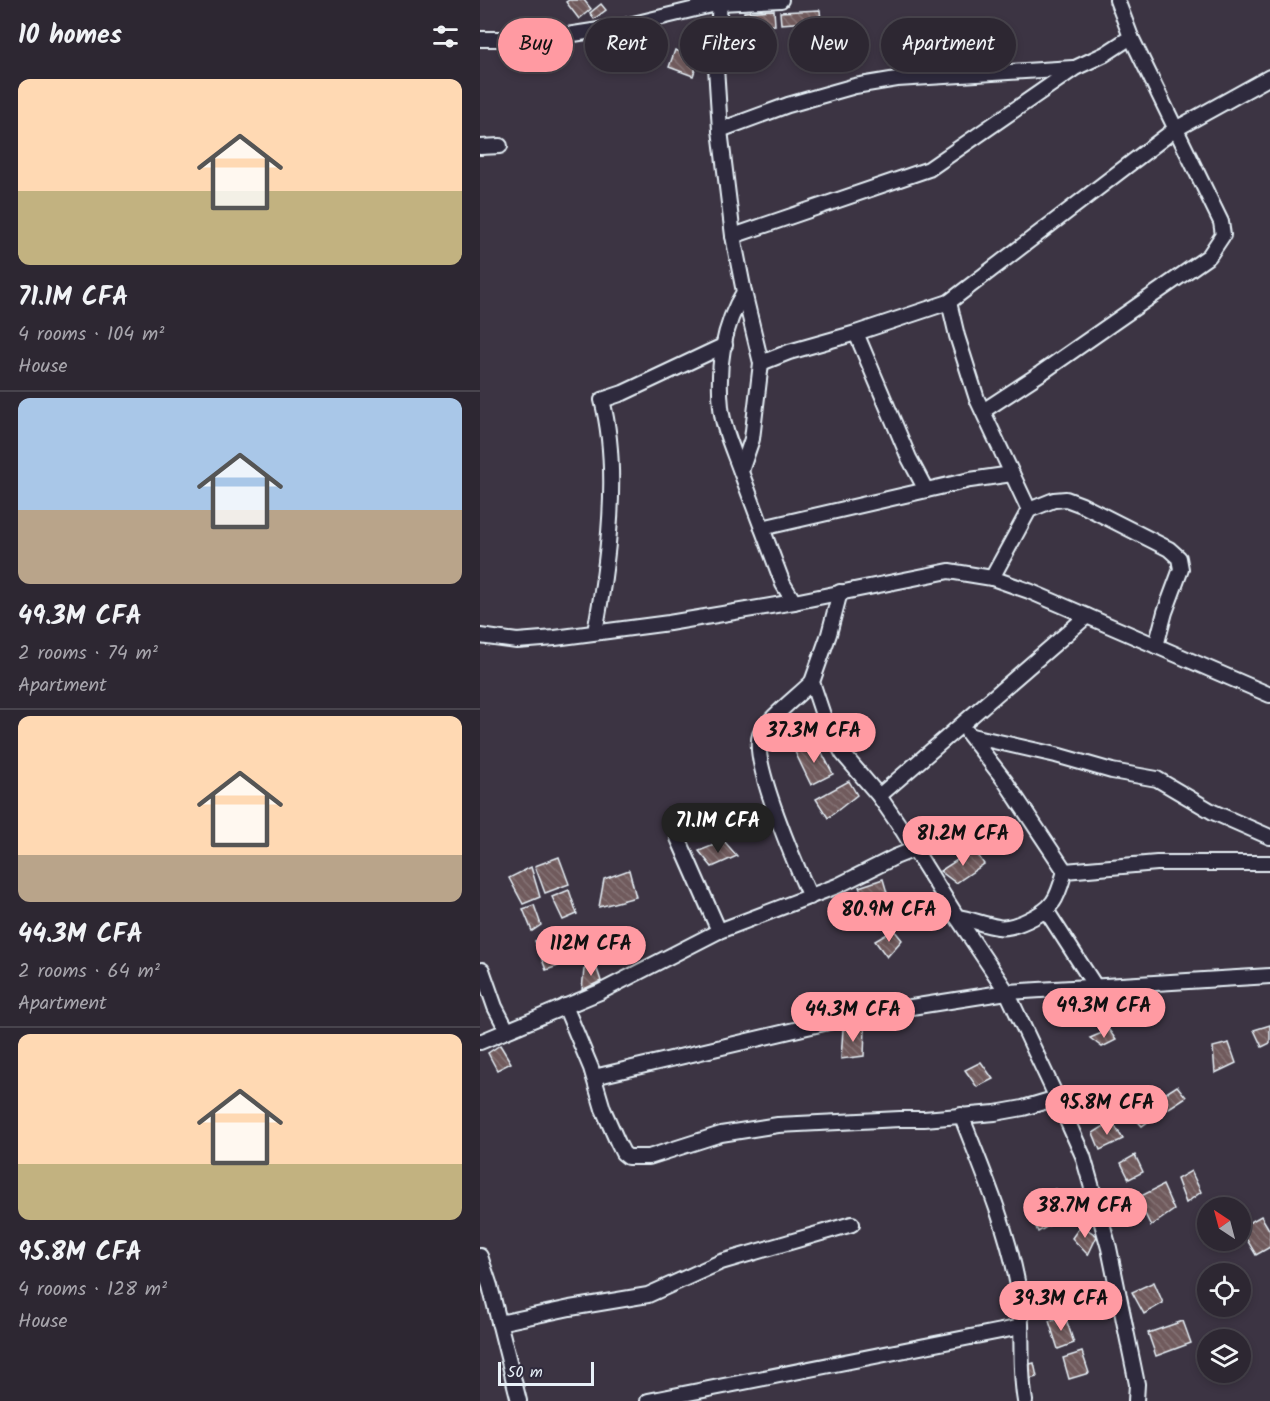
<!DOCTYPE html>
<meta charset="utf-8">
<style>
body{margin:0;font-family:Kalam,sans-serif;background:#39333e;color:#f1f3f6;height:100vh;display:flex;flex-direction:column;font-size:22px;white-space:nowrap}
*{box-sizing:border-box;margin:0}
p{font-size:20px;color:#a7a5ac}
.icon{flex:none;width:33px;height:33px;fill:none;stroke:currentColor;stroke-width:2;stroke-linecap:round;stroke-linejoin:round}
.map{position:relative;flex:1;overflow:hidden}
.panel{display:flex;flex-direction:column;background:#2d2732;width:480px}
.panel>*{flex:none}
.guide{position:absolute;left:18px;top:18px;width:570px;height:54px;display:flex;gap:12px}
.needle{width:39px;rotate:324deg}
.controls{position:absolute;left:717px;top:1197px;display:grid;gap:12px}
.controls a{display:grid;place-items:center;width:54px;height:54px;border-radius:50%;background:#2d2732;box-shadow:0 3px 9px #0003,0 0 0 2px #48444d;font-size:30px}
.scale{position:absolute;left:18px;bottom:15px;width:96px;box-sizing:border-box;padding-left:6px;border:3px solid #e8f1f8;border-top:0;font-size:16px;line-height:21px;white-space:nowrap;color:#e8f1f8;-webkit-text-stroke:4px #2f2a3d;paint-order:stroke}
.price{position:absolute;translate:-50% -51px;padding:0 14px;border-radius:21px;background:#ff9aa2;color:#111;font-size:20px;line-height:39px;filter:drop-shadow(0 2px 3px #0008)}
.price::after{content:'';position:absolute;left:50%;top:36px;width:18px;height:14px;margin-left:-9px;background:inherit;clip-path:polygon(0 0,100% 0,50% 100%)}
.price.selected{background:#222;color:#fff}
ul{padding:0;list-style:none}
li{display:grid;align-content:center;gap:12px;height:318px;padding:0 18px}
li+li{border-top:2px solid #48444d}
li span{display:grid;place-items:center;height:186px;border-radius:12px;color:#555}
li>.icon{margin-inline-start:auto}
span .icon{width:108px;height:108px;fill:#fffc;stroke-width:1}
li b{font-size:26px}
h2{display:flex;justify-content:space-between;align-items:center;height:72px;padding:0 18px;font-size:26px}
.tag{padding:0 21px;border-radius:27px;background:#2d2732;box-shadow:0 3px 9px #0003,0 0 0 2px #48444d;font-size:21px;line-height:54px}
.tag.selected{background:#ff9aa2;color:#111}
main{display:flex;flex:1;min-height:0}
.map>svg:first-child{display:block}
.building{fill:url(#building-back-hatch);stroke:#e8f1f8;stroke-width:1.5}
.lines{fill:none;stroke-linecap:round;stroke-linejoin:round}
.street-casing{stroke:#e8f1f8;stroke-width:18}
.street{stroke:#2f2a3d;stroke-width:14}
</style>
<main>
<section class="panel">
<h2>10 homes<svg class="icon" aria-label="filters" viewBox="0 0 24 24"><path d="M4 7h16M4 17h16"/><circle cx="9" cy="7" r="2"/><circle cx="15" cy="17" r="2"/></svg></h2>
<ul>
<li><span style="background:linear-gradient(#ffd9b3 60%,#c2b280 0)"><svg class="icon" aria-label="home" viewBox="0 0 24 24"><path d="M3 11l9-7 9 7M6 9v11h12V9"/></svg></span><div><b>71.1M CFA</b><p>4 rooms · 104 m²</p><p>House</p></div></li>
<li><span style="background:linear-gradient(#a9c7e8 60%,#b9a48a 0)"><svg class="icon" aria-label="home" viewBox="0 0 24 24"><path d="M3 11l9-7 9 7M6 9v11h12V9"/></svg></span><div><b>49.3M CFA</b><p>2 rooms · 74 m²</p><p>Apartment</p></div></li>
<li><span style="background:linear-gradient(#ffd9b3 75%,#b9a48a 0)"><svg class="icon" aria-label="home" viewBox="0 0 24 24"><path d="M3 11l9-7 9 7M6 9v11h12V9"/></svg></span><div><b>44.3M CFA</b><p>2 rooms · 64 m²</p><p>Apartment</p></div></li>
<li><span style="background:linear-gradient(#ffd9b3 70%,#c2b280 0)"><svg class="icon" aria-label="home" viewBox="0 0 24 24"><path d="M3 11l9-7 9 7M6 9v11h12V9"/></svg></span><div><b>95.8M CFA</b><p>4 rooms · 128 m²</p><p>House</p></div></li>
</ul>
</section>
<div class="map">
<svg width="790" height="1401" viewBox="0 0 790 1401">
<defs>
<pattern id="building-back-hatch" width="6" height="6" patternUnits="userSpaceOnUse" patternTransform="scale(1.5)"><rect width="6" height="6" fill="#6f5a5c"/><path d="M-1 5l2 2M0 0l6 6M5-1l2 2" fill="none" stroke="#847274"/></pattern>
</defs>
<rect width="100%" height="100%" fill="#3c3443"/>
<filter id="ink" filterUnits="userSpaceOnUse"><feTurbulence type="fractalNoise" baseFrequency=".0167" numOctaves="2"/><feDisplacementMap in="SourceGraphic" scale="12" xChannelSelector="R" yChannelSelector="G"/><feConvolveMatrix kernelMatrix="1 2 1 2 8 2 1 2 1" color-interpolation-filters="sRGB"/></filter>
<g filter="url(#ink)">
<g class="building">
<polygon points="89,0 104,0 111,9 99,19 86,2"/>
<polygon points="121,4 126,10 114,19 110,13"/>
<polygon points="294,10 295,25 264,27 264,12"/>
<polygon points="340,10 341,21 301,24 300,12"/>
<polygon points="214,24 227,25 226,37 213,36"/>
<polygon points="282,47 285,66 250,72 247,53"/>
<polygon points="195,50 219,59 213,76 189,67"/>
<polygon points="337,743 353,774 331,785 315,752"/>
<polygon points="369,781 377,795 348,818 336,799"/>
<polygon points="244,841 257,856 232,867 219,851"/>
<polygon points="494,849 504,864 476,883 460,871"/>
<polygon points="79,857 89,884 65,893 55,866"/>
<polygon points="51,867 60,897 43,904 29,878"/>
<polygon points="149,870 156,897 119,907 124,879"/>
<polygon points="403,879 416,924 397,927 379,887"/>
<polygon points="89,890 97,914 83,920 72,897"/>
<polygon points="54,905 61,925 52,931 43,909"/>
<polygon points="414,930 422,940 407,957 395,941"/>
<polygon points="68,935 78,966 66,970 55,941"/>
<polygon points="116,966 121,981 102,990 104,969"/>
<polygon points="790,1025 790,1043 782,1047 774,1030"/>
<polygon points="385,1028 384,1056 361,1059 363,1029"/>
<polygon points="629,1030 636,1040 622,1047 610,1038"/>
<polygon points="749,1043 756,1063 735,1073 733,1047"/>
<polygon points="20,1045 31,1063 17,1070 8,1053"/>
<polygon points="501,1062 513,1079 497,1087 485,1070"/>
<polygon points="697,1086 706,1097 686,1110 677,1099"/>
<polygon points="658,1106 672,1119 662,1126 647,1110"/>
<polygon points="632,1121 643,1139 620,1150 613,1133"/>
<polygon points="655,1155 663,1172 649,1179 641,1163"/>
<polygon points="711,1171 721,1192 706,1203 697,1179"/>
<polygon points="683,1185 694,1210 671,1226 657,1198"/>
<polygon points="575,1189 584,1217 558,1232 545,1201"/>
<polygon points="781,1216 790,1231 790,1247 776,1255 760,1228"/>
<polygon points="601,1225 617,1236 608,1255 592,1238"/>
<polygon points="674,1282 683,1303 664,1314 652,1292"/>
<polygon points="585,1316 594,1343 578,1349 569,1321"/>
<polygon points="703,1321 711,1343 676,1356 668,1333"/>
<polygon points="602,1352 609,1373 589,1379 583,1358"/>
<polygon points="554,1363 557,1377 549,1379 546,1365"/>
</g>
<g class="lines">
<g class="street-casing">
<g id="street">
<path d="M 240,0 L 236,67 L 240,130 L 253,236 L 264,292 C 243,325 237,368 241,407 C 243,429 254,452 261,472 C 275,510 289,547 303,584 L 314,602"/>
<polyline points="0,39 32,39 87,35 145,26 240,3 301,0"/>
<polyline points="240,130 308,105 375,86 417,79 593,68"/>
<polyline points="0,147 20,146"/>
<polyline points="253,236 449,169 595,68 625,54 651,37 637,0"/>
<polyline points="469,302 477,336 497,399 549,510"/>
<polyline points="376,333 429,458 446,490"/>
<polyline points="281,363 309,352 376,333 469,302 694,130 790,77"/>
<polyline points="503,411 561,373 729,256 743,235 741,222 651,37"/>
<polyline points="261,471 272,439 281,363 264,292"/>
<polyline points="282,528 490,480 532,474"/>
<polyline points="512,578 549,510 574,500 586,499 602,505 689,549 699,558 701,569 685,612 676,646"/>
<polyline points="360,592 349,634 332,682 345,721 363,754 399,796 423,831 477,917 527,992 577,1098 603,1156 629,1248 657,1384 656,1401"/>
<path d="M 115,632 C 128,563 140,468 122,400 L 143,393 L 245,345"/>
<polyline points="0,636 37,641 75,638 189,623 314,602 469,571 512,578 549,591 790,695"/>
<polyline points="488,733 525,781 585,871"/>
<polyline points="492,736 576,755 632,771 677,779 733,812 790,837"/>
<polyline points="399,796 607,616"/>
<polyline points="198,838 239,931"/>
<polyline points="585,871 677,863 790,863"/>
<path d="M 330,897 C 318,870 270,761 280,735 C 286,720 319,695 332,682"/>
<polyline points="566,910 615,986"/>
<path d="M 477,917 C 491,919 504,925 518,927 C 532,930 565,914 573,902 C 579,894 582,881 585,871"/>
<polyline points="2,970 15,1007 27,1030"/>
<polyline points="85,1006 111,1068 123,1109 138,1143 143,1153 148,1157 169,1157 241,1134 298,1125 420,1119 444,1119 515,1113 543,1108 577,1098"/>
<polyline points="0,1042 120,992 239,931 357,886 415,857 435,849"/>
<polyline points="114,1077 374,1016 527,992 790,976"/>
<path d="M 481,1115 C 502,1169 526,1224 537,1281 C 545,1321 538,1362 545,1401"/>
<polyline points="0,1256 10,1286 39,1401"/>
<polyline points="19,1323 90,1308 168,1295 241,1262 372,1224"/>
<polyline points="168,1401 541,1327"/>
</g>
</g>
<use href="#street" class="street"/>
</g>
</g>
</svg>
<div class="controls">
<a><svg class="needle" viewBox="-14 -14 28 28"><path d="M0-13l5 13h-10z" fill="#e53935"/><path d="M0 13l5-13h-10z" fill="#a7a5ac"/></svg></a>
<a><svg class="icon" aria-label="locate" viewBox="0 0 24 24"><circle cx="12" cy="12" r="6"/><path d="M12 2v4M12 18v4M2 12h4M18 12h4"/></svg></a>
<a><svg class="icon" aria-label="layers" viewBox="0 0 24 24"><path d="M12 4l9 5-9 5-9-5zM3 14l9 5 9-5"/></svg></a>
</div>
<div class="scale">50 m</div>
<b class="price" style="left:334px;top:764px">37.3M CFA</b>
<b class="price selected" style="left:238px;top:854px">71.1M CFA</b>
<b class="price" style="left:483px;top:867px">81.2M CFA</b>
<b class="price" style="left:409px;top:943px">80.9M CFA</b>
<b class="price" style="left:111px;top:977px">112M CFA</b>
<b class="price" style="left:624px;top:1039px">49.3M CFA</b>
<b class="price" style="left:373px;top:1043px">44.3M CFA</b>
<b class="price" style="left:627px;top:1136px">95.8M CFA</b>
<b class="price" style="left:605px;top:1239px">38.7M CFA</b>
<b class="price" style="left:581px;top:1332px">39.3M CFA</b>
<div class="guide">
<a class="tag selected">Buy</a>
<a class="tag">Rent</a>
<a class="tag">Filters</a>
<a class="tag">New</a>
<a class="tag">Apartment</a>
</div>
</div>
</main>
